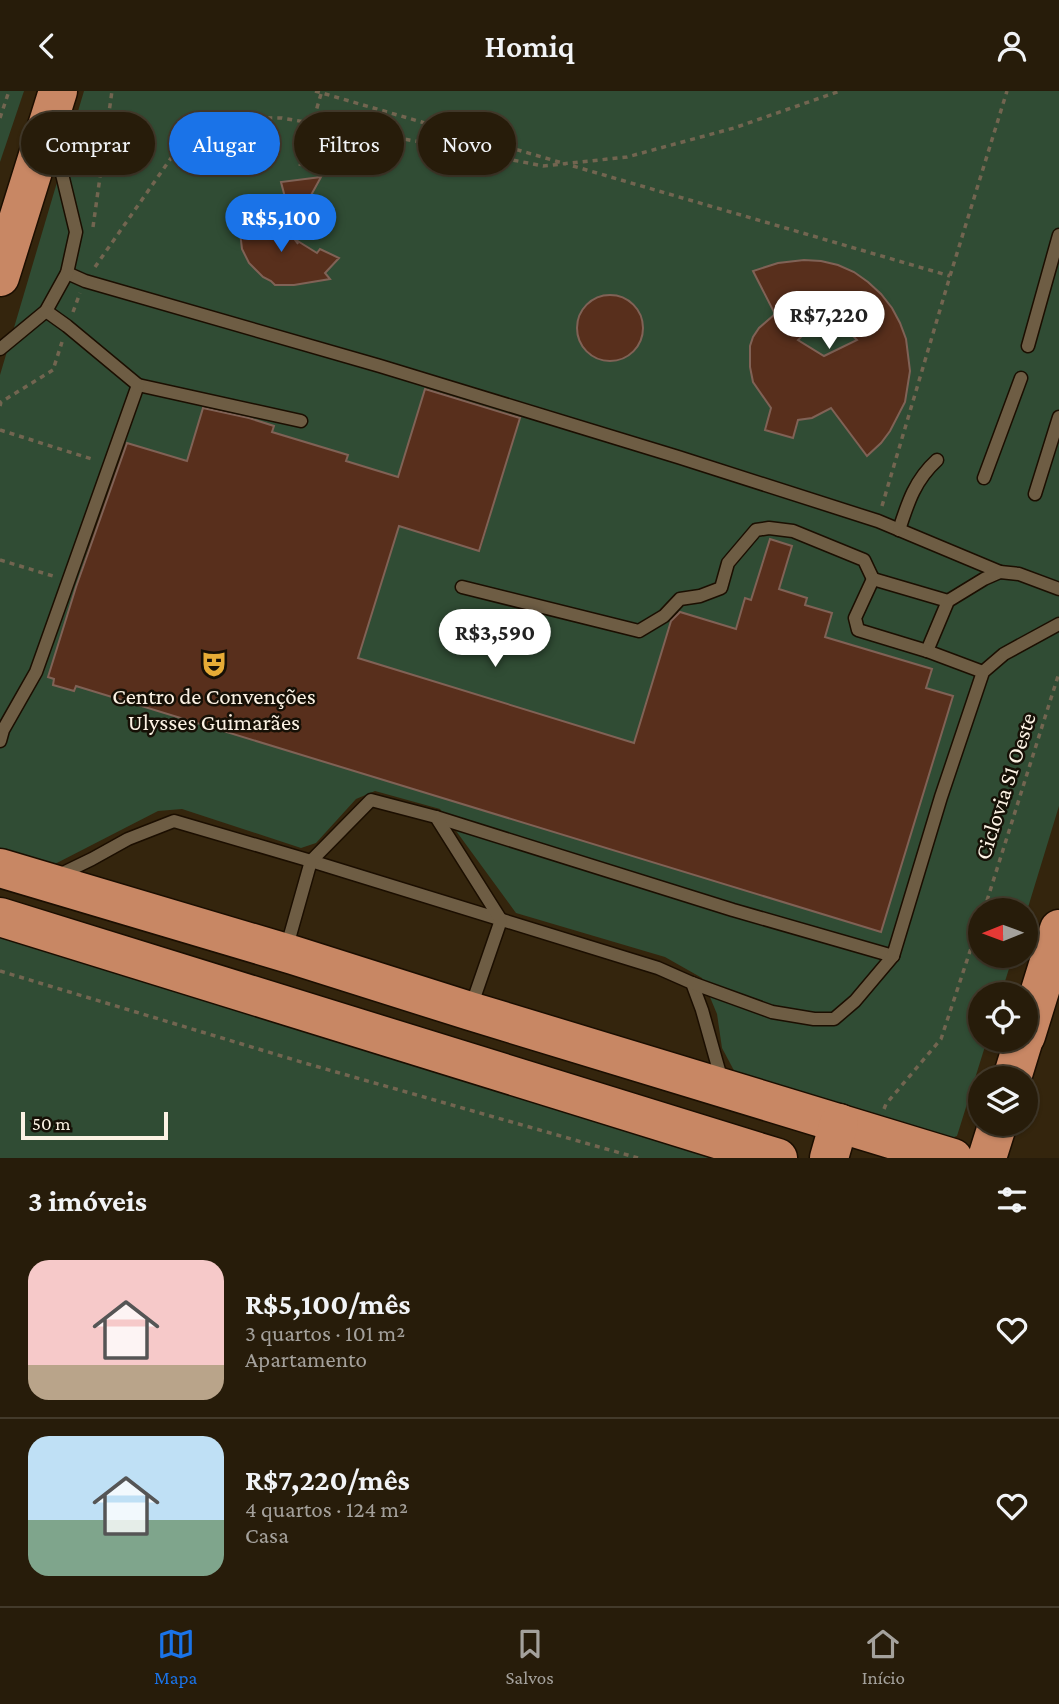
<!DOCTYPE html>
<html lang="pt">
<meta charset="utf-8">
<style>
body{margin:0;font-family:"Crimson Pro",serif;background:#2f2513;color:#f1f3f6;height:100vh;display:flex;flex-direction:column;font-size:26px;white-space:nowrap}
*{box-sizing:border-box;margin:0}
p{font-size:23px;color:#a4a19c}
.icon{flex:none;width:38px;height:38px;fill:none;stroke:currentColor;stroke-width:2;stroke-linecap:round;stroke-linejoin:round}
.map{position:relative;height:1067px;overflow:hidden}
.details{display:flex;flex-direction:column;background:#271c0a;flex:1}
.details>*{flex:none}
.top-card{position:absolute;left:21px;top:21px;width:700px;height:63px;display:flex;gap:14px}
.needle{width:46px;rotate:269deg}
.tools{position:absolute;left:968px;top:807px;display:grid;gap:14px}
.tools a{display:grid;place-items:center;width:70px;height:70px;border-radius:50%;background:#271c0a;box-shadow:0 2px 5px #0004,0 0 0 2px #433a2b;font-size:35px}
.scale{position:absolute;left:21px;bottom:18px;width:147px;box-sizing:border-box;padding-left:7px;border:4px solid #fcf2e4;border-top:0;font-size:19px;line-height:24px;white-space:nowrap;color:#fcf2e4;-webkit-text-stroke:5px #161006;paint-order:stroke}
.price{position:absolute;translate:-50% -60px;padding:0 16px;border-radius:24px;background:#fff;color:#222;font-size:23px;line-height:46px;filter:drop-shadow(0 2px 4px #0008)}
.price::after{content:'';position:absolute;left:50%;top:42px;width:21px;height:16px;margin-left:-10px;background:inherit;clip-path:polygon(0 0,100% 0,50% 100%)}
.price.current{background:#1a73e8;color:#fff}
ul{padding:0;list-style:none}
li{display:flex;align-items:center;gap:21px;height:175px;padding:0 28px}
li+li{border-top:2px solid #433a2b}
li span{display:grid;place-items:center;flex:none;width:196px;height:140px;border-radius:21px;color:#555}
li>.icon{margin-inline-start:auto}
span .icon{width:84px;height:84px;fill:#fffc;stroke-width:1}
li b{font-size:30px}
h2{display:flex;justify-content:space-between;align-items:center;height:84px;padding:0 28px;font-size:30px}
.pill{padding:0 24px;border-radius:32px;background:#271c0a;box-shadow:0 2px 5px #0004,0 0 0 2px #433a2b;font-size:24px;line-height:63px}
.pill.current{background:#1a73e8;color:#fff}
header{display:flex;justify-content:space-between;align-items:center;height:91px;padding:0 28px;background:#271c0a;font-size:32px;font-weight:600}
.tab-bar{display:flex;justify-content:space-around;align-items:center;height:98px;border-top:2px solid #433a2b;background:#271c0a;font-size:19px;color:#a4a19c}
.tab-bar a{display:grid;justify-items:center;gap:4px}
.tab-bar .current{color:#1a73e8}
.map>svg:first-child{display:block}
.green{fill:#304c34;fill-rule:evenodd}
.building{fill:#582f1c;stroke:#806256;stroke-width:2;fill-rule:evenodd}
.lines{fill:none;stroke-linecap:round;stroke-linejoin:round}
.lane-casing{stroke:#1b0e00;stroke-width:15}
.highway-casing{stroke:#1b0e00;stroke-width:41}
.path{stroke:#726550;stroke-width:3.5;stroke-dasharray:5 5;stroke-linecap:butt}
.lane{stroke:#6e5d44;stroke-width:12}
.highway{stroke:#c88764;stroke-width:38}
.labels{text-anchor:middle;stroke-width:5;stroke-linejoin:round;paint-order:stroke}
.poi-label{font-size:23px;fill:#fcf2e4;stroke:#161006}
.street-label{font-size:23px;fill:#fcf2e4;stroke:#161006}
</style>
<header><svg class="icon" aria-label="back" viewBox="0 0 24 24"><path d="M15 5l-7 7 7 7"/></svg>Homiq<svg class="icon" aria-label="person" viewBox="0 0 24 24"><circle cx="12" cy="8" r="4"/><path d="M4 21q1-7 8-7t8 7"/></svg></header>
<div class="map">
<svg width="1059" height="1067" viewBox="0 0 1059 1067">
<rect width="100%" height="100%" fill="#34250d"/>
<g class="green">
<polygon points="0,0 24,0 0,71"/>
<path d="M 84,0 L 1059,0 L 1059,715 L 1026,823 L 1026,819 L 980,819 L 980,864 L 1013,865 L 1001,903 L 980,903 L 980,948 L 987,949 L 957,1045 L 940,1051 L 739,989 L 722,957 L 717,923 L 702,887 L 665,866 L 516,822 L 440,718 L 375,700 L 356,708 L 316,752 L 301,757 L 182,718 L 158,720 L 51,775 L 0,760 L 0,284 ZM 426,297 L 520,326 L 480,460 L 398,435 L 358,567 L 634,652 L 674,520 L 736,538 L 746,507 L 751,509 L 770,448 L 779,498 L 807,507 L 805,514 L 832,522 L 825,546 L 931,578 L 926,597 L 953,605 L 881,841 L 76,595 L 74,600 L 53,594 L 54,588 L 48,586 L 121,351 L 206,376 L 194,348 L 204,314 L 274,335 L 264,370 L 292,347 L 348,364 L 346,370 L 398,386 Z"/>
<polygon points="0,838 751,1067 0,1067"/>
</g>
<g class="building">
<polygon points="321,86 293,137 281,91"/>
<polygon points="244,116 263,128 262,131 281,140 291,141 283,148 289,146 287,149 292,145 298,153 296,149 317,162 320,158 339,167 325,182 330,188 294,194 275,194 271,190 263,186 249,172 242,158 240,141"/>
<path d="M 804,169 L 821,170 L 838,174 L 854,181 L 868,191 L 881,203 L 892,217 L 900,232 L 906,248 L 910,280 L 905,311 L 890,340 L 881,352 L 867,365 L 831,317 L 812,327 L 798,329 L 793,347 L 765,339 L 771,317 L 753,291 L 750,276 L 750,255 L 753,246 L 759,237 L 775,223 L 753,180 L 778,172 ZM 825,222 L 840,232 L 857,249 L 824,265 L 798,249 Z"/>
<circle cx="610" cy="237" r="33"/>
<polygon points="425,298 520,327 479,460 399,435 358,567 634,652 671,530 680,521 736,538 745,507 751,509 770,448 792,455 779,498 807,507 805,514 832,522 825,546 932,578 926,597 953,605 881,841 76,595 74,600 53,594 54,588 48,586 76,496 127,352 187,370 203,317 249,327 274,335 272,341 348,364 346,370 398,386"/>
</g>
<g class="lines">
<g class="lane-casing">
<g id="lane">
<polyline points="67,182 85,190 380,275 678,366 878,430 1000,481"/>
<polyline points="1028,255 1059,144"/>
<polyline points="0,258 46,220 67,182 76,141 54,50"/>
<polyline points="138,294 301,330"/>
<polyline points="984,387 1021,287"/>
<polyline points="1035,403 1059,326"/>
<path d="M 899,439 C 908,411 915,389 937,369"/>
<polyline points="462,496 639,540 664,525 680,508 700,505 721,497 728,472 756,439 769,437 793,440 864,469 873,488"/>
<polyline points="948,510 873,488 855,527 858,539 927,560 948,510 984,488 1000,481 1019,483 1059,498"/>
<polyline points="927,560 983,581"/>
<polyline points="0,650 3,639 36,581 138,294 67,235 46,220"/>
<polyline points="436,726 733,819 893,865"/>
<polyline points="59,784 92,768 128,748 174,730 311,770 658,877 692,892 702,919 722,990"/>
<polyline points="291,858 289,848 311,770 371,709 436,726 501,829 471,916"/>
<polyline points="692,892 772,921 814,928 834,928 855,910 893,865 941,706 983,581 1004,563 1059,533"/>
</g>
</g>
<g class="highway-casing">
<g id="highway">
<polyline points="0,186 58,0"/>
<polyline points="0,777 293,864 470,920 953,1067"/>
<polyline points="0,826 778,1067"/>
<polyline points="1026,945 1059,838"/>
<polyline points="1012,987 1024,948"/>
<polyline points="829,1067 839,1032"/>
<polyline points="987,1067 998,1032"/>
</g>
</g>
<g class="path">
<polyline points="315,0 566,73"/>
<polyline points="0,27 9,0"/>
<polyline points="300,75 321,3"/>
<polyline points="573,75 950,185"/>
<polyline points="93,136 112,0"/>
<polyline points="95,176 199,27 282,27 421,51 543,75 627,66 734,37 840,0"/>
<polyline points="73,221 80,202"/>
<polyline points="0,315 1,311 53,279 62,251"/>
<polyline points="0,339 95,369"/>
<polyline points="882,415 950,185 1007,0"/>
<polyline points="0,469 53,485"/>
<polyline points="984,819 1059,582"/>
<polyline points="0,880 308,973 638,1067"/>
<polyline points="884,1018 886,1013 941,948 980,830"/>
</g>
<use href="#lane" class="lane"/>
<use href="#highway" class="highway"/>
</g>
<defs>
<g id="theatre-bare" transform="scale(2.1)"><path d="M-5-5.5Q0-4 5-5.5V0Q5 5 0 6Q-5 5-5 0ZM-3.3-2.5H-1v1.5H-3.3ZM1-2.5H3.3v1.5H1ZM-2.8 1Q0 5.5 2.8 1Z" fill="#e7ac36" stroke="#161006" stroke-width="2.5" paint-order="stroke"/></g>
</defs>
<g fill-rule="evenodd">
<use href="#theatre-bare" x="214" y="573"/>
</g>
<g class="labels">
<g class="poi-label">
<text x="214" y="613">Centro de Convenções<tspan x="214" dy="26">Ulysses Guimarães</tspan></text>
</g>
<g class="street-label">
<text transform="translate(1005 695) rotate(-72)" y="8">Ciclovia S1 Oeste</text>
</g>
</g>
</svg>
<div class="tools">
<a><svg class="needle" viewBox="-14 -14 28 28"><path d="M0-13l5 13h-10z" fill="#e53935"/><path d="M0 13l5-13h-10z" fill="#a4a19c"/></svg></a>
<a><svg class="icon" aria-label="locate" viewBox="0 0 24 24"><circle cx="12" cy="12" r="6"/><path d="M12 2v4M12 18v4M2 12h4M18 12h4"/></svg></a>
<a><svg class="icon" aria-label="layers" viewBox="0 0 24 24"><path d="M12 4l9 5-9 5-9-5zM3 14l9 5 9-5"/></svg></a>
</div>
<div class="scale">50 m</div>
<b class="price current" style="left:281px;top:163px">R$5,100</b>
<b class="price" style="left:829px;top:260px">R$7,220</b>
<b class="price" style="left:495px;top:578px">R$3,590</b>
<div class="top-card">
<a class="pill">Comprar</a>
<a class="pill current">Alugar</a>
<a class="pill">Filtros</a>
<a class="pill">Novo</a>
</div>
</div>
<section class="details">
<h2>3 imóveis<svg class="icon" aria-label="filters" viewBox="0 0 24 24"><path d="M4 7h16M4 17h16"/><circle cx="9" cy="7" r="2"/><circle cx="15" cy="17" r="2"/></svg></h2>
<ul>
<li><span style="background:linear-gradient(#f6c9c9 75%,#b9a48a 0)"><svg class="icon" aria-label="home" viewBox="0 0 24 24"><path d="M3 11l9-7 9 7M6 9v11h12V9"/></svg></span><div><b>R$5,100/mês</b><p>3 quartos · 101 m²</p><p>Apartamento</p></div><svg class="icon" aria-label="heart" viewBox="0 0 24 24"><path d="M12 20l-8-8c-3-5 5-10 8-4 3-6 11-1 8 4z"/></svg></li>
<li><span style="background:linear-gradient(#bfe0f5 60%,#7fa58c 0)"><svg class="icon" aria-label="home" viewBox="0 0 24 24"><path d="M3 11l9-7 9 7M6 9v11h12V9"/></svg></span><div><b>R$7,220/mês</b><p>4 quartos · 124 m²</p><p>Casa</p></div><svg class="icon" aria-label="heart" viewBox="0 0 24 24"><path d="M12 20l-8-8c-3-5 5-10 8-4 3-6 11-1 8 4z"/></svg></li>
</ul>
</section>
<nav class="tab-bar">
<a class="current"><svg class="icon" aria-label="map" viewBox="0 0 24 24"><path d="M3 6l6-2 6 2 6-2v14l-6 2-6-2-6 2zM9 4v14M15 6v14"/></svg>Mapa</a>
<a><svg class="icon" aria-label="saved" viewBox="0 0 24 24"><path d="M7 4h10v16l-5-4-5 4z"/></svg>Salvos</a>
<a><svg class="icon" aria-label="home" viewBox="0 0 24 24"><path d="M3 11l9-7 9 7M6 9v11h12V9"/></svg>Início</a>
</nav>
